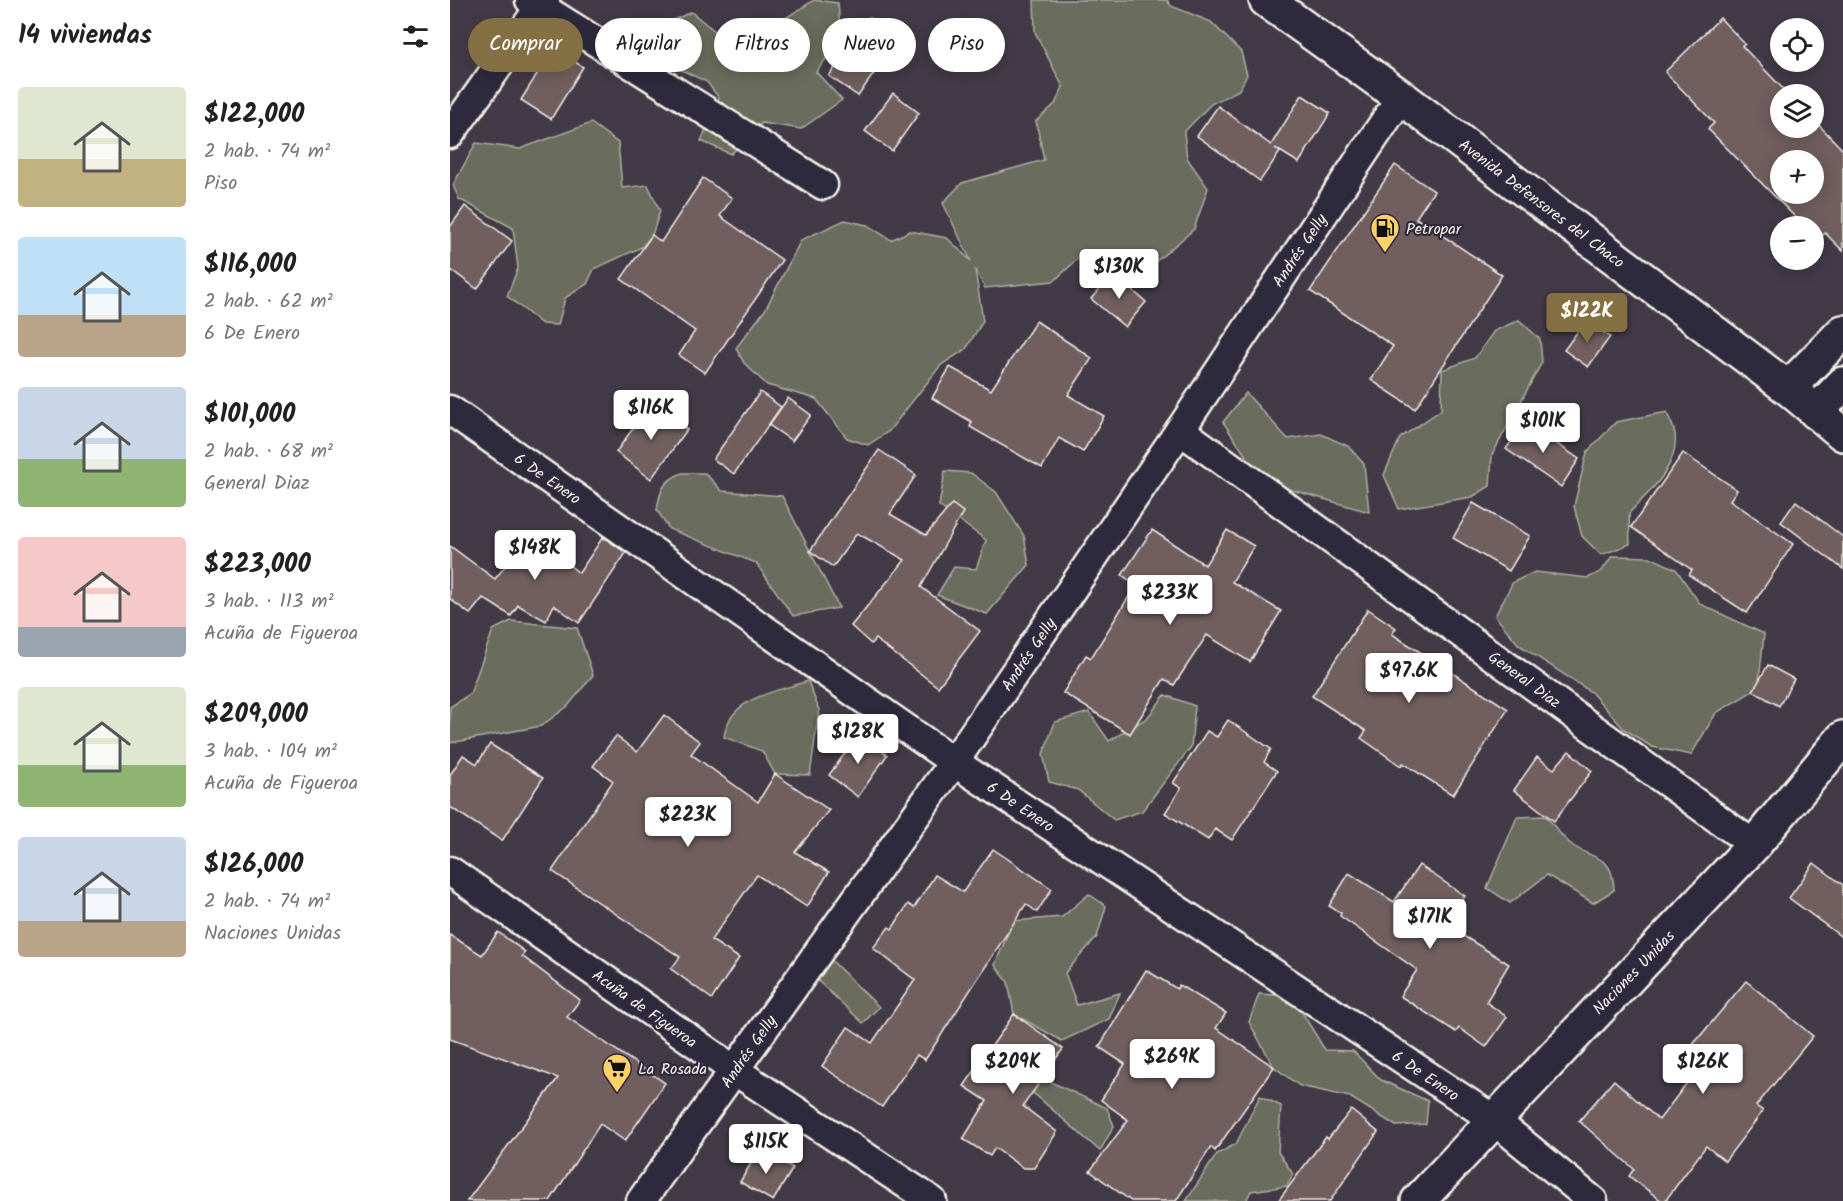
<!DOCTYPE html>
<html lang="es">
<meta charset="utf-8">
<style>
body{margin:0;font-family:Kalam,sans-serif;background:#f2f2f2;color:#202124;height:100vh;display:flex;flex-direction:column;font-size:22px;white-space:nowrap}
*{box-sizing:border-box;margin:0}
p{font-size:20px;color:#757577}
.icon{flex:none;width:33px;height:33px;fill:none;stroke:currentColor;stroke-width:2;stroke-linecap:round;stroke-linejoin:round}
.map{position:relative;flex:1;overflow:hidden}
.panel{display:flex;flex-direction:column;background:#fff;width:450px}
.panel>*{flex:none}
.banner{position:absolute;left:18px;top:18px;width:570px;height:54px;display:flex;gap:12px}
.controls{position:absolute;left:1320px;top:18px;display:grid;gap:12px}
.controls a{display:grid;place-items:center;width:54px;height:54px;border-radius:50%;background:#fff;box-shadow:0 3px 15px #0003;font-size:30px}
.price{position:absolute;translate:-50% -51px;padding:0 14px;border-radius:6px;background:#fff;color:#222;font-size:20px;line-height:39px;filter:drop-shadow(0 2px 3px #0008)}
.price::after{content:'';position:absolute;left:50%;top:36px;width:18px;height:14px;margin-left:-9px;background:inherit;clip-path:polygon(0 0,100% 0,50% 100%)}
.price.active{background:#847042;color:#fff}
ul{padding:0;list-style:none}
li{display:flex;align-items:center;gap:18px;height:150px;padding:0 18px}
li span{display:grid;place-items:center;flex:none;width:168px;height:120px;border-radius:6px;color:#555}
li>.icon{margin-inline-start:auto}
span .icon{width:72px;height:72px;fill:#fffc;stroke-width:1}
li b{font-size:26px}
h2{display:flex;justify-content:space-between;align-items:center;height:72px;padding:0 18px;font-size:26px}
.tag{padding:0 21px;border-radius:27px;background:#fff;box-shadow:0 3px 15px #0003;font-size:21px;line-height:54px}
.tag.active{background:#847042;color:#fff}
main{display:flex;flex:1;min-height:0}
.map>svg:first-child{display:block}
.green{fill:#6a6c5d;stroke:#afaea2;stroke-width:1.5}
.building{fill:#715e5e;stroke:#f4f1e8;stroke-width:1.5;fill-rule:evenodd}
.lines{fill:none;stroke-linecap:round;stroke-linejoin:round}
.minor-casing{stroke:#f4f1e8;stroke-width:33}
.tertiary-casing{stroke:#f4f1e8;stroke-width:38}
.secondary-casing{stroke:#f4f1e8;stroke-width:38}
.minor{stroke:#2f2a3d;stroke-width:28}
.tertiary{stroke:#2f2a3d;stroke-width:33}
.secondary{stroke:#2f2a3d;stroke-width:33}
.labels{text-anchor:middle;stroke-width:4.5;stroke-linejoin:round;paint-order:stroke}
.street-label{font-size:16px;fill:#f4f1e8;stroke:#2f2a3d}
.poi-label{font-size:16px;fill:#f4f1e8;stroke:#2f2a3d;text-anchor:start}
</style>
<main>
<section class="panel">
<h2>14 viviendas<svg class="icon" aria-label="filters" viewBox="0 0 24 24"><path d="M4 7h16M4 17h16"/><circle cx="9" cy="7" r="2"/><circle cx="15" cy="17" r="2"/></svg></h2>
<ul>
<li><span style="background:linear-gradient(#dfe7d0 60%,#c2b280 0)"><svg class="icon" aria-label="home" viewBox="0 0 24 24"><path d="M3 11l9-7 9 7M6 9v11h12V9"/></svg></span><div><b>$122,000</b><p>2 hab. · 74 m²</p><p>Piso</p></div></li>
<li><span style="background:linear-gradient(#bfe0f5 65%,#b9a48a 0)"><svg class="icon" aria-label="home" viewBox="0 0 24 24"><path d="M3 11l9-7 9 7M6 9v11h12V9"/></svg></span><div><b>$116,000</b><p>2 hab. · 62 m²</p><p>6 De Enero</p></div></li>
<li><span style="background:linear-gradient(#c9d6e8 60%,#8fb573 0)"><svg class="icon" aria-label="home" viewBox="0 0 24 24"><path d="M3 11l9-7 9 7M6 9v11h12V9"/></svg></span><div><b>$101,000</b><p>2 hab. · 68 m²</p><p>General Diaz</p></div></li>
<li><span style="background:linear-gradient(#f6c9c9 75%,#9aa5b1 0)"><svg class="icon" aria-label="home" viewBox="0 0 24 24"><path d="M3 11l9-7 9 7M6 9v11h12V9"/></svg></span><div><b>$223,000</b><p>3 hab. · 113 m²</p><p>Acuña de Figueroa</p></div></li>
<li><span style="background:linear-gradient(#dfe7d0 65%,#8fb573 0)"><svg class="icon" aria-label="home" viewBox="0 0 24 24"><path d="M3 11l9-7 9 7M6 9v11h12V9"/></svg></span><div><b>$209,000</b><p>3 hab. · 104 m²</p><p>Acuña de Figueroa</p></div></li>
<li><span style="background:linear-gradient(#c9d6e8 70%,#b9a48a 0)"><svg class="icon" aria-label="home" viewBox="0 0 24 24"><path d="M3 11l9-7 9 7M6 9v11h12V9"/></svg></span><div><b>$126,000</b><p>2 hab. · 74 m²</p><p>Naciones Unidas</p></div></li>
</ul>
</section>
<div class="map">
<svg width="1393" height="1201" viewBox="0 0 1393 1201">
<rect width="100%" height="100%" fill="#433a47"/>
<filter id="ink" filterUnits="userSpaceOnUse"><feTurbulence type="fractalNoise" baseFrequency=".0167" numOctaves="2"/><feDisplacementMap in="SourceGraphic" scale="12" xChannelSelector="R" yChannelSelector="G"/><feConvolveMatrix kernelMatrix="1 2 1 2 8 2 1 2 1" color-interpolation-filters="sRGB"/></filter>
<g filter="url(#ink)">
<g class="green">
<polygon points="364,0 388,3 391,39 366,72 392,100 351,129 312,123 281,154 251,141 269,98 257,82 208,59 213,25 241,12 281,44 296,43"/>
<polygon points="584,0 717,0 721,6 761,22 791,52 797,75 789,90 761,104 734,132 737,158 758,188 744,229 703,264 663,273 635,252 604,281 535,288 525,269 533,321 516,349 491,365 439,431 418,445 397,438 366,399 317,385 294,363 286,348 315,310 351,240 395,220 417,225 441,240 460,231 497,238 521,261 493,203 512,183 594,160 586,121 605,104 613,87 585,32"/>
<polygon points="141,123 168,143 172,188 198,185 210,211 202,235 192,247 144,269 137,284 115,298 108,325 92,324 57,296 68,268 63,228 9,199 3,185 26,143 70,149"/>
<polygon points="1069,320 1090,339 1092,362 1042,455 1040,486 1022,497 949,509 934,475 950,438 991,410 992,370 1025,358 1044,331"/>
<polygon points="796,393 838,439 871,434 898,446 914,464 919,512 828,486 804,468 773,422"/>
<path d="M 1217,412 C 1219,419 1224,427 1225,434 C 1229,467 1199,492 1179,513 L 1180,544 L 1151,555 L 1132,536 L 1124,506 L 1137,452 L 1166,422 Z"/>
<polygon points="495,471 521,473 546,492 574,536 579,565 537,614 487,595 504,567 526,569 536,540 489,506"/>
<path d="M 232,473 L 255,473 L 272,491 L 332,496 L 389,608 L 343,616 L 306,563 L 219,529 L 207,510 C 210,490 213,481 232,473 Z"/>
<polygon points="1162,556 1200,557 1226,569 1250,604 1314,634 1309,681 1303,691 1266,713 1241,755 1202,747 1174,729 1141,692 1069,645 1045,616 1063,582 1085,572 1138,578 1152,571"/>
<polygon points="61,621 127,628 143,675 118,706 91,726 0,743 0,707 20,694 43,630"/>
<path d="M 358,681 L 369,710 L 360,775 L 325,774 L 312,751 L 274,737 C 279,697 325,692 358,681 Z"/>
<polygon points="715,695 745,706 741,747 692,811 664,820 628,790 599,782 593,754 605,722 639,712 659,741 697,718"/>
<path d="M 1096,816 C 1104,825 1112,838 1122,845 C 1144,861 1163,853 1164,890 L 1143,903 L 1097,875 L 1060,903 L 1037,888 L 1067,817 Z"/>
<polygon points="639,894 656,906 647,937 615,973 627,1005 670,993 659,1019 612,1041 564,1014 558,982 545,965 563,921 612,917"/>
<polygon points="381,960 429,1007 413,1023 368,981 370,966"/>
<polygon points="809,994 842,996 875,1050 903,1051 931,1080 978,1101 976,1124 946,1126 900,1097 850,1086 824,1067 799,1022"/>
<polygon points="590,1077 657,1108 664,1126 650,1151 581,1091"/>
<polygon points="810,1096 831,1106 828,1152 843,1174 837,1186 801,1191 796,1201 736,1201 767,1154 786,1144"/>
</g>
<g class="building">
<polygon points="420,18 449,38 408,96 379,76"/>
<path d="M 1270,18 L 1295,44 L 1292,46 L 1338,94 L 1330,94 L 1330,128 L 1364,128 L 1364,120 L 1393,150 L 1393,251 L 1375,233 L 1368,240 L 1364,236 L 1364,226 L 1354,226 L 1258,129 L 1264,123 L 1215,72 ZM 1330,160 L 1364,160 L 1364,194 L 1330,194 Z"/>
<polygon points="103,48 133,67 101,119 71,100"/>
<polygon points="443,93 469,113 442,151 415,131"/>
<polygon points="852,95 880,113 849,163 825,148 830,152 810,181 747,136 768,106 821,145"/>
<polygon points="945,165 984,191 966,218 1052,275 965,409 921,380 943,346 860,291"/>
<polygon points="253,178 282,198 270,216 332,260 255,373 229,355 245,331 171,279 202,235 211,242"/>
<polygon points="15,206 62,241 27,289 0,269 0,227"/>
<polygon points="663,273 696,302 675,327 641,299"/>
<polygon points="1136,320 1160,337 1138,367 1114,350"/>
<polygon points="586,321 642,358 618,395 654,416 633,452 609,438 592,468 520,427 522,422 482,398 500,367 541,390"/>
<polygon points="310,392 331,407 284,474 263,459"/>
<polygon points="338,398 361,415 342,441 319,425"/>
<polygon points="201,403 237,430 201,479 166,452"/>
<polygon points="1075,422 1129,459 1111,487 1056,449"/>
<polygon points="429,450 466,475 440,514 476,535 502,504 513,512 471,587 530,631 488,687 425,639 421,644 401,626 455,560 407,533 383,567 360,551"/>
<polygon points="1233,453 1287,490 1280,500 1343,544 1297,613 1239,575 1242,570 1181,527"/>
<polygon points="1346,501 1393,537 1393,569 1331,522"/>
<polygon points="1023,503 1080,536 1059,571 1003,538"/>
<polygon points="702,530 755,565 777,530 804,546 782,582 831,611 800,662 757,635 724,685 714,679 680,734 613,693 636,655 641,658 686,585 672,575"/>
<polygon points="81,534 129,573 153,537 176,553 129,623 104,605 96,621 68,605 61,616 33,598 20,614 0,599 0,546 45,579"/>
<polygon points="918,609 946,628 942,634 1058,709 1003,795 953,763 951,766 911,738 916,731 862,696"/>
<polygon points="1318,665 1344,679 1329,706 1303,691"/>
<polygon points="214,715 250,742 241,754 308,802 325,774 379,810 345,852 379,872 357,907 307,875 261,940 289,958 262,999 221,969 230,957 102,871 163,781 143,766 166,736 187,752"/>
<polygon points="778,720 821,749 814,762 827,771 782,840 765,829 758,840 715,813 731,788 723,783 757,731 767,737"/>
<polygon points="409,734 437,755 408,797 379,775"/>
<polygon points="40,744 93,778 52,841 0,807 0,775 13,755 27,764"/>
<polygon points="1119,751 1142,771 1104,821 1064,790 1087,757 1104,769"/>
<polygon points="543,849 602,889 587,912 576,904 475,1060 467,1055 432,1107 372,1066 398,1027 422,1043 465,980 423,948 439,927 442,929 458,904 464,908 485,875 513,892"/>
<polygon points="1364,863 1393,885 1393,938 1339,898"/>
<polygon points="969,865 1015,896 994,924 1059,964 1036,1002 1057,1017 1036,1047 1009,1028 1006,1032 950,996 967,970 890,916 891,913 879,906 899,873 944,902"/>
<polygon points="48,932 75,952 72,956 130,1000 117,1017 215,1083 175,1141 150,1124 100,1201 17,1201 108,1078 0,1039 0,935 32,955"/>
<polygon points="696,970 727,989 729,985 776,1013 766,1028 824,1067 765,1151 761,1147 726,1201 681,1201 640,1171 678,1120 651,1100 675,1064 649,1047"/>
<polygon points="1296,981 1363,1036 1306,1106 1313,1111 1275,1161 1256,1146 1215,1201 1212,1201 1179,1176 1184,1169 1129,1121 1164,1080 1209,1120 1255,1059 1241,1047"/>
<polygon points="564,1014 613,1049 573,1106 607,1132 584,1168 573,1168 545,1148 540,1156 513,1139 537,1101 514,1086"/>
<polygon points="901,1110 928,1132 880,1201 828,1201 876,1137 878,1139"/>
<polygon points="310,1148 343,1168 323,1201 290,1182"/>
</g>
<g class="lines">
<g class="minor-casing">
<g id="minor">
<polyline points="80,0 373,185"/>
<polyline points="0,134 95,0"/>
<polyline points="0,410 504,762 1043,1119 1143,1201"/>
<polyline points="730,430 1304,845"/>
<polyline points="0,871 284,1070 482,1201"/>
<polyline points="191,1201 504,762 730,430 951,97"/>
</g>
</g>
<g class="tertiary-casing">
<g id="tertiary">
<polyline points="1338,388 1393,332"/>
<polyline points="1366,412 1393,384"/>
<polyline points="968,1201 1304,845 1393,738"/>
</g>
</g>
<g class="secondary-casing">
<polyline id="secondary" points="816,0 951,97 1338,388 1393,434"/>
</g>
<use href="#minor" class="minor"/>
<use href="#tertiary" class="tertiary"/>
<use href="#secondary" class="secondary"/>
</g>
</g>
<defs>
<g id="fuel-pin" transform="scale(1.5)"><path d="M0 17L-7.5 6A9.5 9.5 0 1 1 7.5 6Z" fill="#ffd166" stroke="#2f2a3d"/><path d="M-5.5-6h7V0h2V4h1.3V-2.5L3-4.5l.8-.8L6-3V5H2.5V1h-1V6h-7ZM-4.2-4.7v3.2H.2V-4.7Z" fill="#111"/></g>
<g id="supermarket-pin" transform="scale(1.5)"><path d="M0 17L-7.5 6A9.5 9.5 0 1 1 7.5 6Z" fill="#ffd166" stroke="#2f2a3d"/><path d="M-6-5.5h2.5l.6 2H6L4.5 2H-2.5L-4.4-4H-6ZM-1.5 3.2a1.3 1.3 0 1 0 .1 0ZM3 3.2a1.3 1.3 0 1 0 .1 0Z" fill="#111"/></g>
</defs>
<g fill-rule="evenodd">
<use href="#fuel-pin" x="935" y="228"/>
<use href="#supermarket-pin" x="167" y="1068"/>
</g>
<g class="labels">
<g class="street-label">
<text transform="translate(1092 203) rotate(37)" y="6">Avenida Defensores del Chaco</text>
<text transform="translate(849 250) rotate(-56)" y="6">Andrés Gelly</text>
<text transform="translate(98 478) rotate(35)" y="6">6 De Enero</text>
<text transform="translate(578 654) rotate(-56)" y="6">Andrés Gelly</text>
<text transform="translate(1075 679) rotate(36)" y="6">General Diaz</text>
<text transform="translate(571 806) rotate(34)" y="6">6 De Enero</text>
<text transform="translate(1183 972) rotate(-46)" y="6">Naciones Unidas</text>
<text transform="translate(195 1008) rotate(35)" y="6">Acuña de Figueroa</text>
<text transform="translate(298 1051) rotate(-55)" y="6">Andrés Gelly</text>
<text transform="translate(976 1075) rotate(34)" y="6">6 De Enero</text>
</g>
<g class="poi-label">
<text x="956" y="234">Petropar</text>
<text x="188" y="1074">La Rosada</text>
</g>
</g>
</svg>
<div class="controls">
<a><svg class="icon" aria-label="locate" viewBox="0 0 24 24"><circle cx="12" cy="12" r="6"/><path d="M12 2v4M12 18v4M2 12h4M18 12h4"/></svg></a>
<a><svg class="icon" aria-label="layers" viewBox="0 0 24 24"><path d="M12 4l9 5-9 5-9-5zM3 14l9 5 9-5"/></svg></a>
<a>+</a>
<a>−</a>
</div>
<b class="price" style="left:669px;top:300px">$130K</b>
<b class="price active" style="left:1137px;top:344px">$122K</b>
<b class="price" style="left:201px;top:441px">$116K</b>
<b class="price" style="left:1093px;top:454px">$101K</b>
<b class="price" style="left:85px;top:581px">$148K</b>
<b class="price" style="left:720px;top:626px">$233K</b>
<b class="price" style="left:959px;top:704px">$97.6K</b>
<b class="price" style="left:408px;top:765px">$128K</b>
<b class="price" style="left:238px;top:848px">$223K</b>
<b class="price" style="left:980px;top:950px">$171K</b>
<b class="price" style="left:722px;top:1090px">$269K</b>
<b class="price" style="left:563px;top:1095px">$209K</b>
<b class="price" style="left:1253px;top:1095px">$126K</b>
<b class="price" style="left:316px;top:1175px">$115K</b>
<div class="banner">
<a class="tag active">Comprar</a>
<a class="tag">Alquilar</a>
<a class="tag">Filtros</a>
<a class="tag">Nuevo</a>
<a class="tag">Piso</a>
</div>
</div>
</main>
